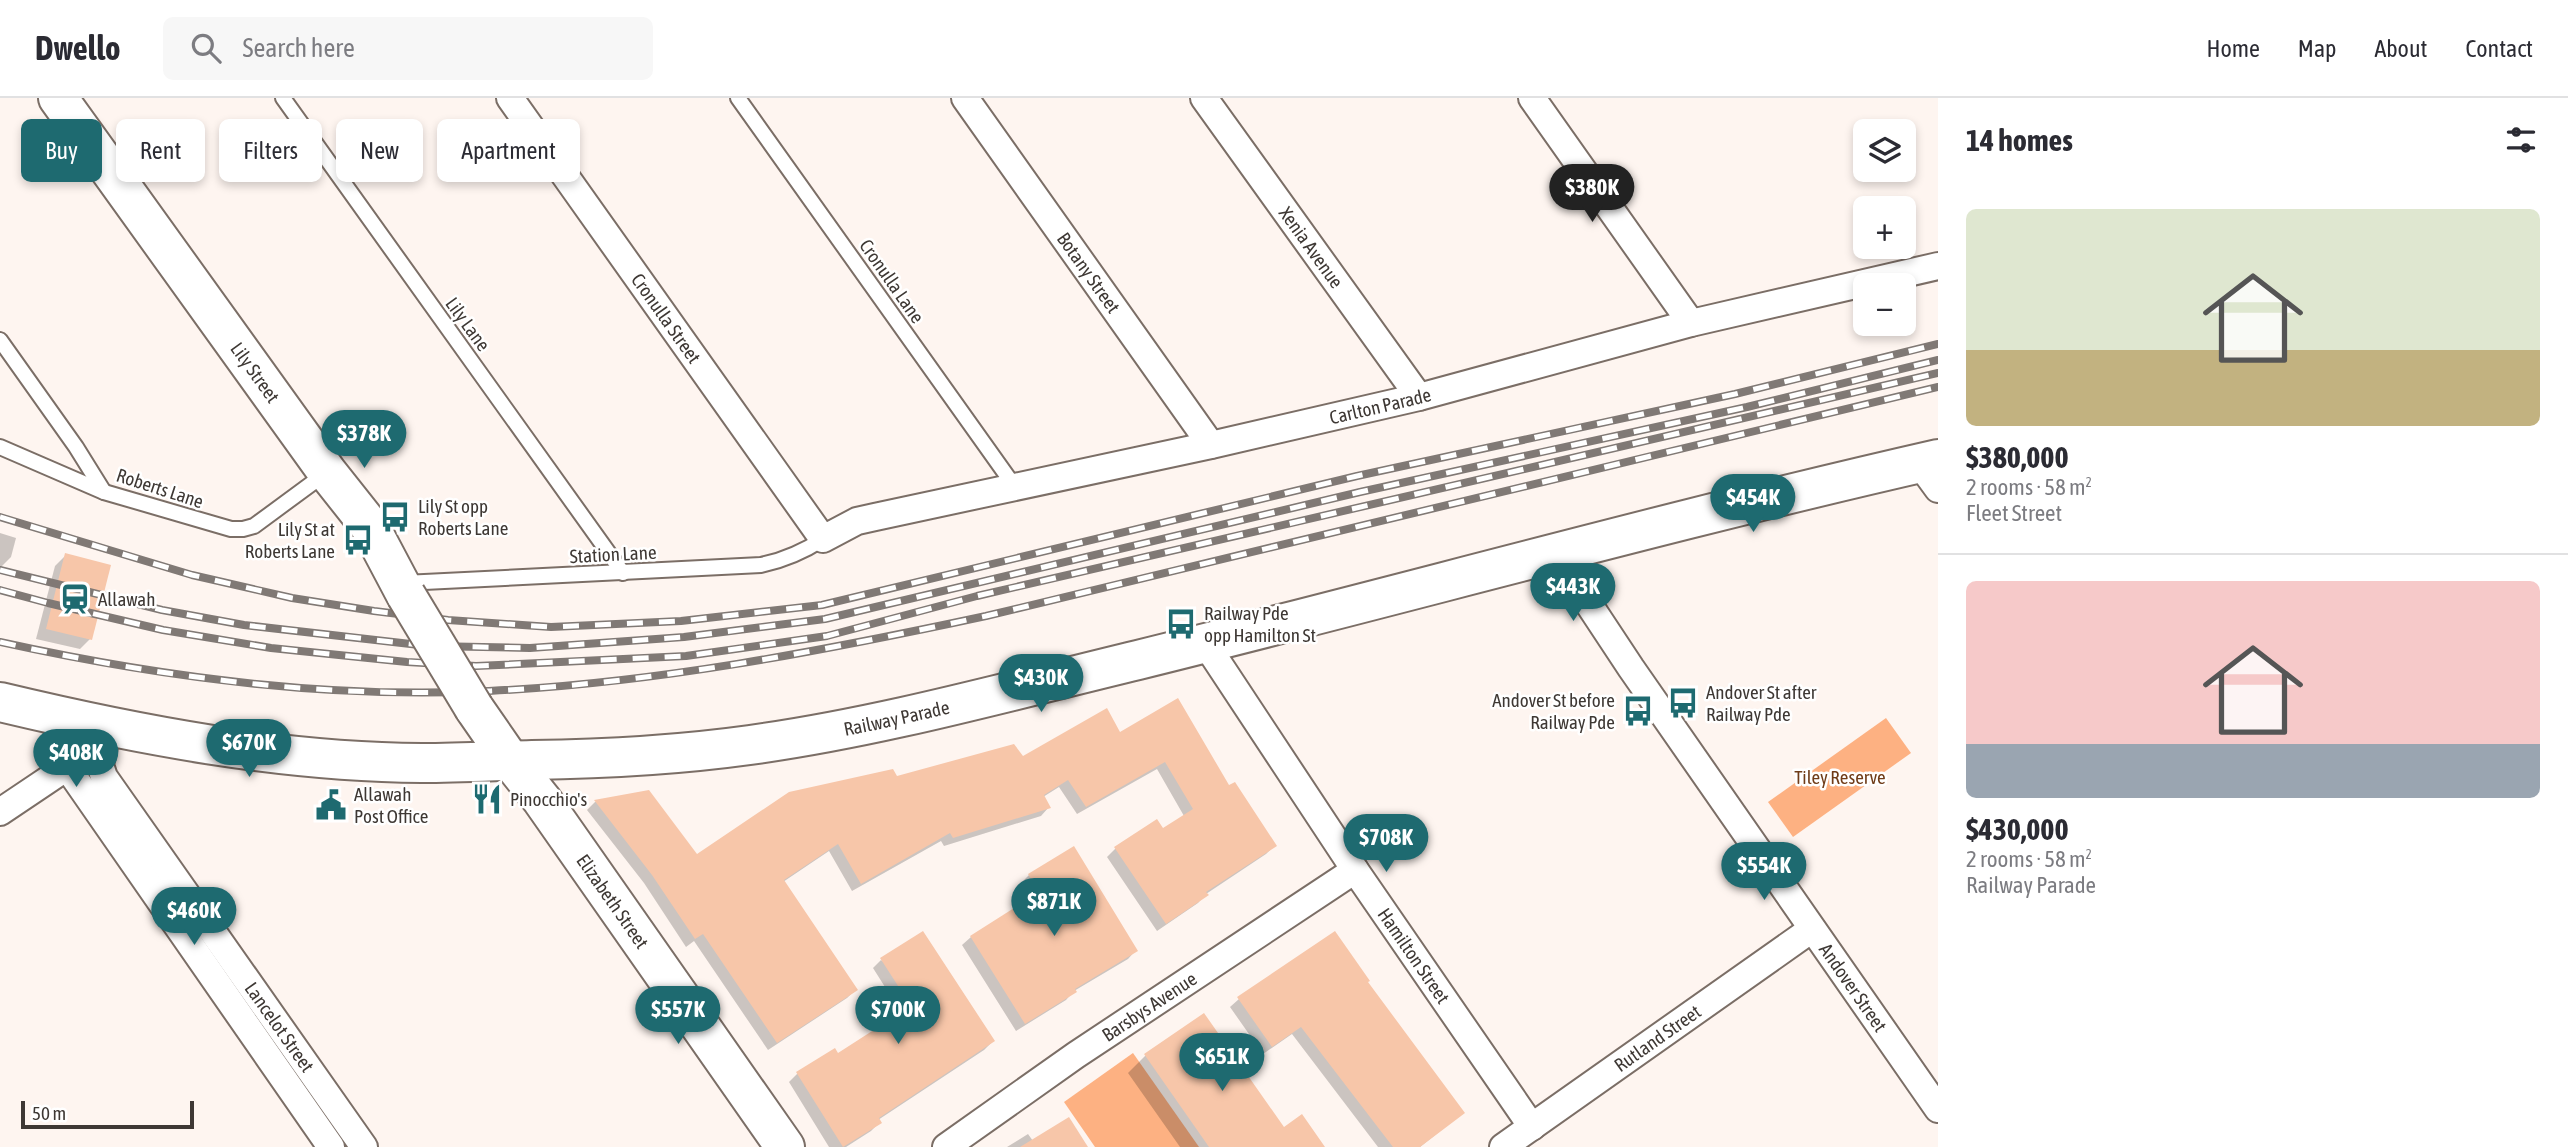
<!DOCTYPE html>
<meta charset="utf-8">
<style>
body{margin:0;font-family:"Asap Condensed",sans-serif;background:#f7f7f7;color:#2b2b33;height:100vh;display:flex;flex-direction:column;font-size:26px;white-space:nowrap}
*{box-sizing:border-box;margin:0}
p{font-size:23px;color:#7c7c81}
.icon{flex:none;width:38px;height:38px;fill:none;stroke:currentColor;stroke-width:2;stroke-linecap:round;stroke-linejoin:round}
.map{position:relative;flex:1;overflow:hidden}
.drawer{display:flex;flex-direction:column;background:#fff;width:630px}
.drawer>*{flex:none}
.banner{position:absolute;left:21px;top:21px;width:665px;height:63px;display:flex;gap:14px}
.buttons{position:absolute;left:1853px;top:21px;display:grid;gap:14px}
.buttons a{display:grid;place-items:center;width:63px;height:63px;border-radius:10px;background:#fff;box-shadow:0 4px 10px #0003;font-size:35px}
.scale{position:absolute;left:21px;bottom:18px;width:173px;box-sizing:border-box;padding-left:7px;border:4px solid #3e3834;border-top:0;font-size:19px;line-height:24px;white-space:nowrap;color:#3e3834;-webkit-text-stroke:5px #fff;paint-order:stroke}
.price{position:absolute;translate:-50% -60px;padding:0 16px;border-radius:24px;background:#1e6a70;color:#fff;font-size:23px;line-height:46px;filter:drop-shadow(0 2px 4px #0008)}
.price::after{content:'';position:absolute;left:50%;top:42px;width:21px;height:16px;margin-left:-10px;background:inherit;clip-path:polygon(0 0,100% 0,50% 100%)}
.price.selected{background:#222;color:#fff}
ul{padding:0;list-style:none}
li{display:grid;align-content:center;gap:14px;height:371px;padding:0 28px}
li+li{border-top:2px solid #e1e1e2}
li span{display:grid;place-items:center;height:217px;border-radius:10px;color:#555}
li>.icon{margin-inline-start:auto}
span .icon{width:126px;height:126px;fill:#fffc;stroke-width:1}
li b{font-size:30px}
h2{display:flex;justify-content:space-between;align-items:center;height:84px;padding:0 28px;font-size:30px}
.tag{padding:0 24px;border-radius:10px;background:#fff;box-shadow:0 4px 10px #0003;font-size:24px;line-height:63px}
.tag.selected{background:#1e6a70;color:#fff}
header{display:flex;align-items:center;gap:42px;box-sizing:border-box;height:98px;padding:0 35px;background:#fff;border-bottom:2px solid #e1e1e2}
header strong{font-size:33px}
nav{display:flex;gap:38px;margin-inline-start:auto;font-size:24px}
.search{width:490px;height:63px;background:#f7f7f7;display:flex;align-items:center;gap:18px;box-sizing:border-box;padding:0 24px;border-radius:10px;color:#7c7c81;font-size:26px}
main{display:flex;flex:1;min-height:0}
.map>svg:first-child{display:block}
.green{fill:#fdb182}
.shadow{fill:#0003}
.building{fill:#f7c6a9}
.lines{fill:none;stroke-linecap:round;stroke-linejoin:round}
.lane-casing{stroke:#7b6e66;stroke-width:18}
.street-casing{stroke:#7b6e66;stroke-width:30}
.secondary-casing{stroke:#7b6e66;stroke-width:42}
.lane{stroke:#fff;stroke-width:14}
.street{stroke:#fff;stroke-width:26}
.secondary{stroke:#fff;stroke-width:38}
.rail-casing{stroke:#807975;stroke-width:8}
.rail{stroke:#fff;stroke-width:5;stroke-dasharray:16;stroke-linecap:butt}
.secondary-bridge-casing{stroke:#7b6e66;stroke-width:42;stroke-linecap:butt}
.secondary-bridge{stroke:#fff;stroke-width:38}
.labels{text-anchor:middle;stroke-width:5;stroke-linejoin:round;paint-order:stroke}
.street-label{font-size:19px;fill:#3e3834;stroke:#fff}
.poi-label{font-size:19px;fill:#3e3834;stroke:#fff;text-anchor:start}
.park-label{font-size:19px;fill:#6f3c18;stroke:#fff}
</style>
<header>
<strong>Dwello</strong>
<div class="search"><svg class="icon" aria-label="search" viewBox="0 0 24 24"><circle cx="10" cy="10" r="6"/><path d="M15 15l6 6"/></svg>Search here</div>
<nav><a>Home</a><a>Map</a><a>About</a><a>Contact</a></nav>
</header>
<main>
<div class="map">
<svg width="1938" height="1049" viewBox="0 0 1938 1049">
<rect width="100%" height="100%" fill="#fef5f0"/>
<g class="green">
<polygon points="1886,620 1911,655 1793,739 1768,704"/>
<polygon points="1133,955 1199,1049 1095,1049 1064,1004"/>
</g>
<g class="shadow">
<polygon points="0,435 16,440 11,459 0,470"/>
<polygon points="66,457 90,541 80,551 36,541 55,468"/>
<polygon points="1120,636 1229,690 1274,748 1266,756 1206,796 1198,805 1157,833 1107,759 1115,751 1156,723 1163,732 1184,718 1157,671 1077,716 1059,689 1043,699 1049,709 1041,718 944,748 941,743 852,793 829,753 783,784 856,891 847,900 768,952 694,843 686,849 644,785 587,712 595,704 648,694 696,758 896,680 1023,660"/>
<polygon points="1074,750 1136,852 1128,861 1074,893 1066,902 1016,933 962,847 971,839 1030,802 1020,786 1029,777"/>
<polygon points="881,862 993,943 984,952 878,1022 879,1025 871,1033 846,1049 829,1049 789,984 797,976 837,957 902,916 873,870"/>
<polygon points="1366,884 1463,1015 1420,1049 1378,1049 1292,936 1263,956 1230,909 1239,901"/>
<polygon points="1203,917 1284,1031 1323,1049 1180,1049 1128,975 1145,958"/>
<polygon points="1028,1036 1033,1043 1086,1049 1007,1049"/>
</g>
<g class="building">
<polygon points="65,455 111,467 92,542 46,531"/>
<polygon points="1178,600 1229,687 1235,684 1277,748 1206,794 1209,797 1166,826 1114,749 1157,721 1163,730 1193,711 1165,664 1086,709 1068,682 1044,697 1051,710 953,740 950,735 861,786 838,746 784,782 858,892 777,945 703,836 695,841 652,777 594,702 649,692 697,756 789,694 893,671 897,678 1014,646 1023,658 1107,610 1120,634"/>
<polygon points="1074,748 1138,853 1075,891 1077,894 1025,926 970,838 1039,794 1028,776"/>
<polygon points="923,833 995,943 879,1020 882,1025 843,1049 796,974 835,950 838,955 911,908 880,860"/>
<polygon points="1335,833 1370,883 1368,884 1465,1015 1420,1049 1393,1049 1301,929 1272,949 1237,899"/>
<polygon points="1204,915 1284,1029 1302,1016 1325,1049 1209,1049 1144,956"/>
<polygon points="1069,1019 1088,1049 1020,1049"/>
</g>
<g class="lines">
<g class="lane-casing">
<g id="lane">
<polyline points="283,0 623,475"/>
<polyline points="738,0 1015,389"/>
<polyline points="0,242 76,349 104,394"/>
<polyline points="0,349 104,394 231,431 243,431 254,428 326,375"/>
<path d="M 404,485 L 761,467 C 785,462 803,454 823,441"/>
</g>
</g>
<g class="street-casing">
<g id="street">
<path id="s1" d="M 510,0 L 823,441 L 857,423 L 875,419 L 1211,347 L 1419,299 L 1691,225 L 1938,168"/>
<path id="s2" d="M 965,0 L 1211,347"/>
<path id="s3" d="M 1204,0 L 1419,299"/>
<polyline points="1532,0 1691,225"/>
<polyline points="1919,365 1938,391"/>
<path id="s4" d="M 1555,455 L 1631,570 L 1938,1011"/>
<path id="s5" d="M 1205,545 L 1355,772 L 1532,1029"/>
<path id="s6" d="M 108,629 L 100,667 L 104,679 L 364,1049"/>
<polyline points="67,669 331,1049"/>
<polyline points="0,714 67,669 55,648 62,619"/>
<path id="s7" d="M 946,1049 L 1076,957 L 1355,772"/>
<path id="s8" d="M 1503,1049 L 1812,831"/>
</g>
</g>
<g class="secondary-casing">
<g id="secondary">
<path id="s9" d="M 58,0 L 327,374 L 369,427 L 406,497"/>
<path id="s10" d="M 0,604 C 138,637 280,664 422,665 C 459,665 495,663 532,662 C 604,661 678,657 750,647 C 881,629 1009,593 1138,562 C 1405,496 1670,422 1938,361"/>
<path id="s11" d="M 474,610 L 510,662 L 542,702 L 785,1049"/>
</g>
</g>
<use href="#lane" class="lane"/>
<use href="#street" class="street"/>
<use href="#secondary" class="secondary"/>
<g class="rail-casing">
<g id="rail">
<polyline points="0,419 192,477 292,500 374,513 448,522 551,529 681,523 822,507 1357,378 1735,296 1938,246"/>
<polyline points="0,472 162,512 244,527 428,548 530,550 684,539 825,521 1360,394 1747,309 1938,262"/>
<polyline points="0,492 48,505 163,532 271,550 407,564 476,568 686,558 827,538 977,498 1938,275"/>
<path d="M 0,544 C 159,579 326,601 489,593 C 656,585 822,553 986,518 L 1938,289"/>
</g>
</g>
<use href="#rail" class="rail"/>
<g class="secondary-bridge-casing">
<polyline id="secondary-bridge" points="406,497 474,610"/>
</g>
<use href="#secondary-bridge" class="secondary-bridge"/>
</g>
<defs>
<g id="bus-bare" transform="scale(2.415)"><path d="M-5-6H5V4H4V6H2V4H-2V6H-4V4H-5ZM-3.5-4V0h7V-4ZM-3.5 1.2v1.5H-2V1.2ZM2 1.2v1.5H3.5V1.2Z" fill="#1e6a70" stroke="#fff" stroke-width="2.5" paint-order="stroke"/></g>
<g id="station-bare" transform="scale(2.415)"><path d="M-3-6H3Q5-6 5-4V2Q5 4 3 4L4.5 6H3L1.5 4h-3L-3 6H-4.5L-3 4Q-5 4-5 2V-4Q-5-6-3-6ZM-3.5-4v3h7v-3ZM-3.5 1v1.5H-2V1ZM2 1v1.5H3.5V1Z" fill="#1e6a70" stroke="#fff" stroke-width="2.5" paint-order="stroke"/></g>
<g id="restaurant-bare" transform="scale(2.415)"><path d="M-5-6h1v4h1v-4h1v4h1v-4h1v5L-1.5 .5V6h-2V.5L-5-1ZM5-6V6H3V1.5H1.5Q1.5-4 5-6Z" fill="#1e6a70" stroke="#fff" stroke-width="2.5" paint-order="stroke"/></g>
<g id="civic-bare" transform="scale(2.415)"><path d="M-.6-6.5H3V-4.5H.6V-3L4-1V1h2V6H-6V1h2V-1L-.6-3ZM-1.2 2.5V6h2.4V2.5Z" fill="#1e6a70" stroke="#fff" stroke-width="2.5" paint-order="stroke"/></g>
</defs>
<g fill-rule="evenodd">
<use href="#bus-bare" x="395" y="419"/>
<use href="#bus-bare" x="358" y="442"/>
<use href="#station-bare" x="75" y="501"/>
<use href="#bus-bare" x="1181" y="526"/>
<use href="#bus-bare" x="1683" y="605"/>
<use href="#bus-bare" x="1638" y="613"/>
<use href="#restaurant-bare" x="487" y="701"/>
<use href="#civic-bare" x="331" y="707"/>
</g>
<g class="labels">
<g class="street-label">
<text dy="7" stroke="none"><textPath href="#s3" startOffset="184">Xenia Avenue</textPath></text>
<text dy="7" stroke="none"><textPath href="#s2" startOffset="214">Botany Street</textPath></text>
<text transform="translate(892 183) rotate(55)" y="7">Cronulla Lane</text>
<text dy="7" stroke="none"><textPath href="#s1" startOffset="270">Cronulla Street</textPath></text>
<text transform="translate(468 226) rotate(54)" y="7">Lily Lane</text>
<text dy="7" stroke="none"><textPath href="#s9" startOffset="338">Lily Street</textPath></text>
<text dy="7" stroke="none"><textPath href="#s1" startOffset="1115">Carlton Parade</textPath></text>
<text transform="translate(160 390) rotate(18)" y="7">Roberts Lane</text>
<text transform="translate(613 456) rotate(-3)" y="7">Station Lane</text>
<text dy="7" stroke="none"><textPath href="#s10" startOffset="905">Railway Parade</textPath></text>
<text dy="7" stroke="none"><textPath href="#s11" startOffset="238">Elizabeth Street</textPath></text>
<text dy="7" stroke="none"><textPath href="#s5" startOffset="376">Hamilton Street</textPath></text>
<text dy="7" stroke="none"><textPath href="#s4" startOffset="527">Andover Street</textPath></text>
<text dy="7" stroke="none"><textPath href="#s7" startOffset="247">Barsbys Avenue</textPath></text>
<text dy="7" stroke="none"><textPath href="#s6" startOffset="357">Lancelot Street</textPath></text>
<text dy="7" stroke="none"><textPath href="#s8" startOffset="189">Rutland Street</textPath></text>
</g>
<g class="poi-label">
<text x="418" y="415">Lily St opp<tspan x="418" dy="22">Roberts Lane</tspan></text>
<text x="335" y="438" text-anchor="end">Lily St at<tspan x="335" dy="22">Roberts Lane</tspan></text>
<text x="98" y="508">Allawah</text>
<text x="1204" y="522">Railway Pde<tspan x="1204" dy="22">opp Hamilton St</tspan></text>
<text x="1706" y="601">Andover St after<tspan x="1706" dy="22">Railway Pde</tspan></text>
<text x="1615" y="609" text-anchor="end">Andover St before<tspan x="1615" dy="22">Railway Pde</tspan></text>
<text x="354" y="703">Allawah<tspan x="354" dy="22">Post Office</tspan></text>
<text x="510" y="708">Pinocchio's</text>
</g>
<g class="park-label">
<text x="1840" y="686">Tiley Reserve</text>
</g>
</g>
</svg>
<div class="buttons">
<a><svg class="icon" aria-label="layers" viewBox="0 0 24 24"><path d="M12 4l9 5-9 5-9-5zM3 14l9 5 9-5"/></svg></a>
<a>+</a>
<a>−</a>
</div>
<div class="scale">50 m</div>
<b class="price selected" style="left:1592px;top:126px">$380K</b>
<b class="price" style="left:364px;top:372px">$378K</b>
<b class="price" style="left:1753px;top:436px">$454K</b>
<b class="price" style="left:1573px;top:525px">$443K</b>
<b class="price" style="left:1041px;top:616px">$430K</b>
<b class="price" style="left:249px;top:681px">$670K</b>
<b class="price" style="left:76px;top:691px">$408K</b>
<b class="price" style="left:1386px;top:776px">$708K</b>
<b class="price" style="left:1764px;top:804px">$554K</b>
<b class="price" style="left:1054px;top:840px">$871K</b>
<b class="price" style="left:194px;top:849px">$460K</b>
<b class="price" style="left:678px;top:948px">$557K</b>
<b class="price" style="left:898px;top:948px">$700K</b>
<b class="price" style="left:1222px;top:995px">$651K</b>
<div class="banner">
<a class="tag selected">Buy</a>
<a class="tag">Rent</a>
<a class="tag">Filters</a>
<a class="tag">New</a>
<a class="tag">Apartment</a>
</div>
</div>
<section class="drawer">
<h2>14 homes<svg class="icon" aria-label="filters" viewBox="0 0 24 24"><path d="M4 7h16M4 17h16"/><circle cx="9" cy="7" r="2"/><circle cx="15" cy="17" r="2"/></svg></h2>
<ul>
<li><span style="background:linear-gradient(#dfe7d0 65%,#c2b280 0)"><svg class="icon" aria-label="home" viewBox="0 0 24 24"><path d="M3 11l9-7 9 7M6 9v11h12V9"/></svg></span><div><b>$380,000</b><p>2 rooms · 58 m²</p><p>Fleet Street</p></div></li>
<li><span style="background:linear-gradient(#f6c9c9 75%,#9aa5b1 0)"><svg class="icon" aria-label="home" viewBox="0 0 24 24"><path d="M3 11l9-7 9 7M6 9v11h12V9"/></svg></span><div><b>$430,000</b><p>2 rooms · 58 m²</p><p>Railway Parade</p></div></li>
</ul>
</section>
</main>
